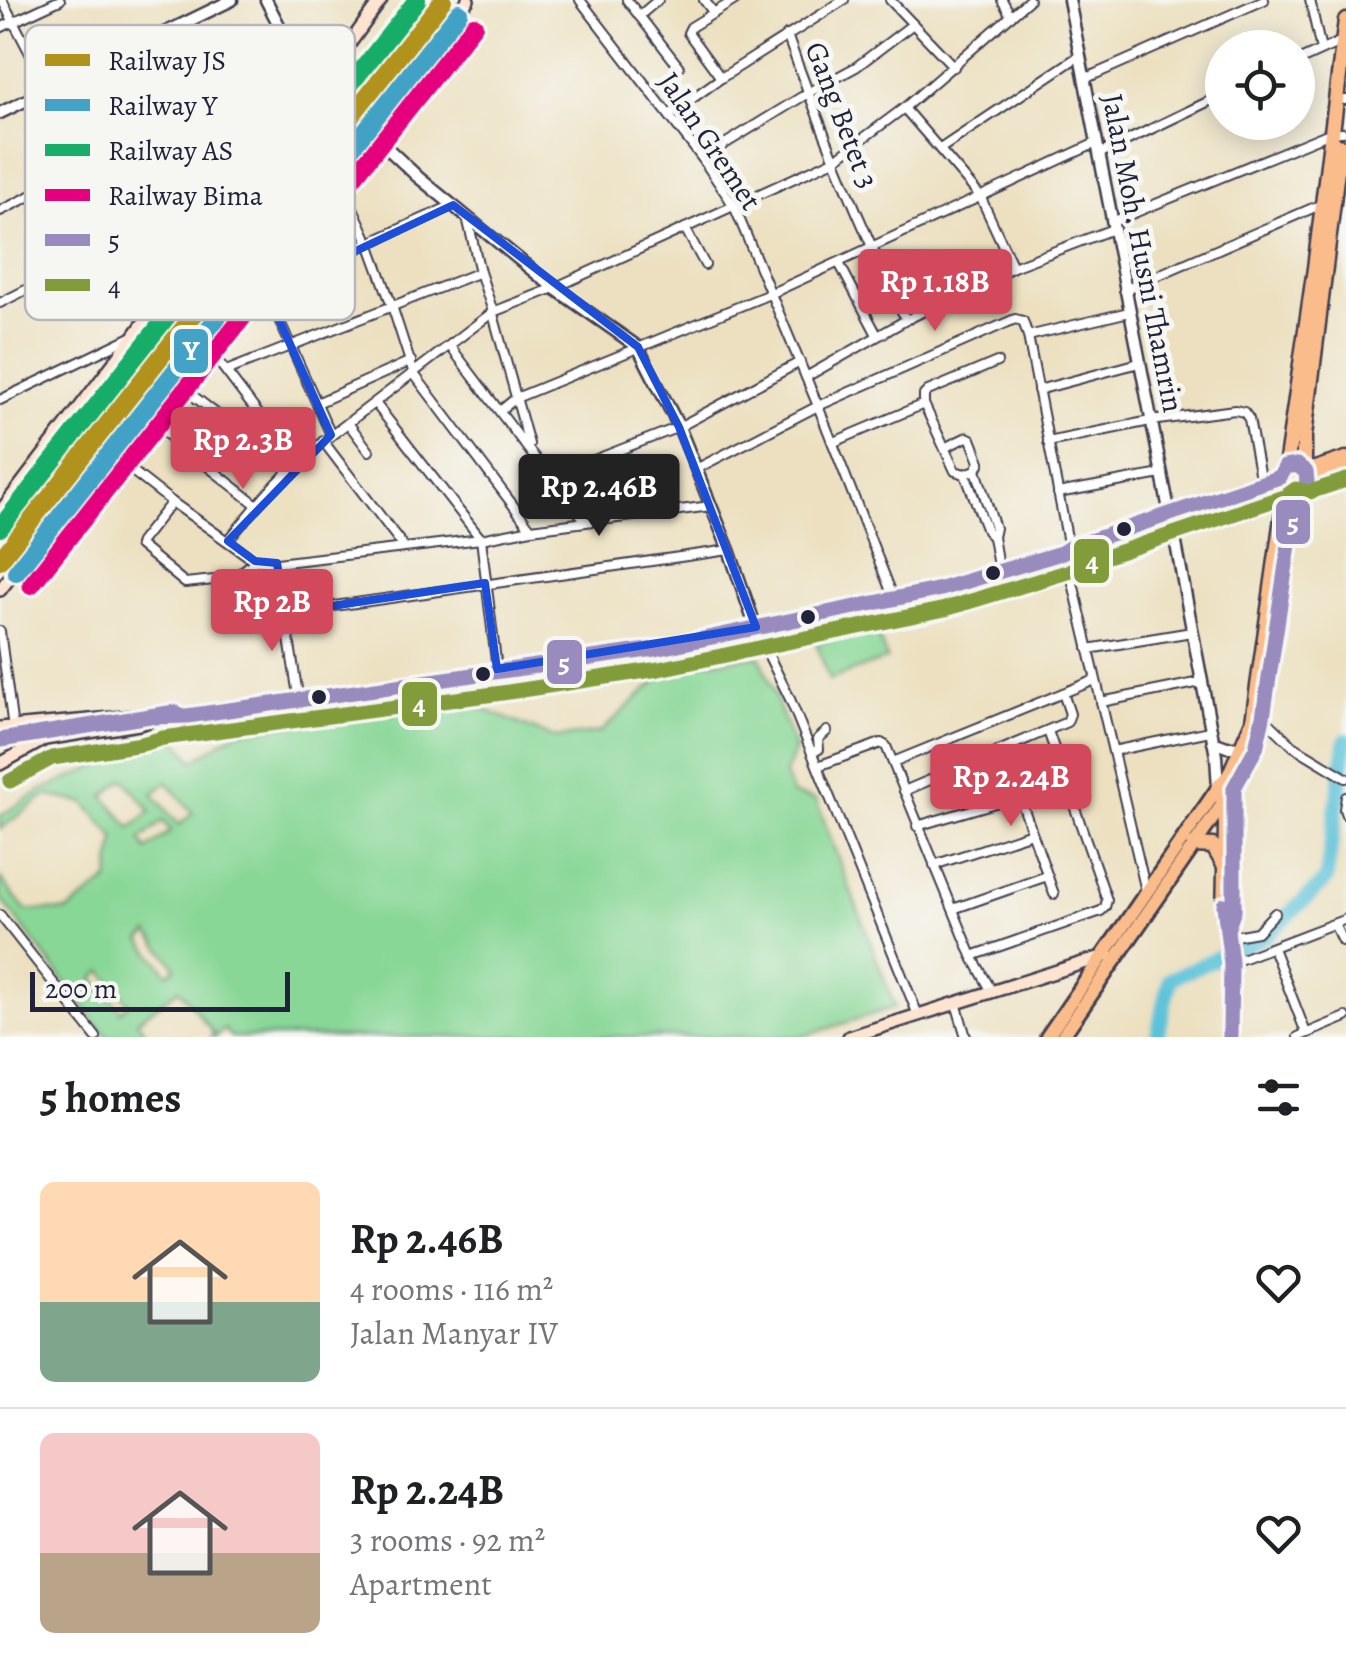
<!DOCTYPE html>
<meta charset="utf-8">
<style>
body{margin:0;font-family:Alegreya,serif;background:#f2f2f2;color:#202124;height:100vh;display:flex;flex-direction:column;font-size:38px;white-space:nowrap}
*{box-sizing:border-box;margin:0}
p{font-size:32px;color:#757577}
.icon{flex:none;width:55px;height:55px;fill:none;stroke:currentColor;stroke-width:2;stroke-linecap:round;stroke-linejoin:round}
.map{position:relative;height:1037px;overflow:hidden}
.drawer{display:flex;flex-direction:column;background:#fff;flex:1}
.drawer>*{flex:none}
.controls{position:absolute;left:1205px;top:30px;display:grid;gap:20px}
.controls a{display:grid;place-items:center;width:110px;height:110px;border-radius:50%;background:#fff;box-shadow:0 5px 25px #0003;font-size:50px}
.scale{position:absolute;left:30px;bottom:25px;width:260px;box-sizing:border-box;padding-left:10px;border:5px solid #22223b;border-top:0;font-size:28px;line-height:35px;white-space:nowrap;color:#22223b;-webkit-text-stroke:8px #f6f6f2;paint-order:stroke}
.price{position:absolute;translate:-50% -85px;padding:0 22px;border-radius:10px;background:#d1495b;color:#fff;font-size:32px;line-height:65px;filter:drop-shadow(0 2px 5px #0008)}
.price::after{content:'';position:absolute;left:50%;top:60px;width:30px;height:22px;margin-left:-15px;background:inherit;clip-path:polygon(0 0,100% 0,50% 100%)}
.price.on{background:#222;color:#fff}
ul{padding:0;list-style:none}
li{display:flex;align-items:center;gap:30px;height:250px;padding:0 40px}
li+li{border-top:2px solid #e0e0e0}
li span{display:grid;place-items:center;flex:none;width:280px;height:200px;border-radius:15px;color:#555}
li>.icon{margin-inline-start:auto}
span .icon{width:120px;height:120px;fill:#fffc;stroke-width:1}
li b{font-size:42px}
h2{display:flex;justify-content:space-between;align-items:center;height:120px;padding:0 40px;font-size:42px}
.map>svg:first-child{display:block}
.green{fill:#88d796;stroke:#557c68;stroke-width:2.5;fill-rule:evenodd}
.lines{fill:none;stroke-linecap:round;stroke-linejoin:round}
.river{stroke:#5cc2d9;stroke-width:15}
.minor-casing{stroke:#403e4f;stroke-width:12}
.tertiary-casing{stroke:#403e4f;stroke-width:15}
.secondary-casing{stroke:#403e4f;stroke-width:16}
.primary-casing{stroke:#403e4f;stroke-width:18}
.trunk-casing{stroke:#403e4f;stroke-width:19}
.minor{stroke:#fff;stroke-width:8}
.tertiary{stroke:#fff;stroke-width:10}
.secondary{stroke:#fde4d1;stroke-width:11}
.primary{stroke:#fabc8b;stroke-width:12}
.trunk{stroke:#fabc8b;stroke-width:14}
.bus-1-casing{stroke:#f6f6f2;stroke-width:22}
.bus-2-casing{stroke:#f6f6f2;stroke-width:22}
.bus-1{stroke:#998bbe;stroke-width:15}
.bus-2{stroke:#839c3b;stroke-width:15}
.rail-1-casing{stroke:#f6f6f2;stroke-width:25}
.rail-2-casing{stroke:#f6f6f2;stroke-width:25}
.rail-3-casing{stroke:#f6f6f2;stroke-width:25}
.rail-4-casing{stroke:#f6f6f2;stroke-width:25}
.rail-1{stroke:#b0921d;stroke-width:18}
.rail-2{stroke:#43a2c5;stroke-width:18}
.rail-3{stroke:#18ad68;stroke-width:18}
.rail-4{stroke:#e5007d;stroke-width:18}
.marked{fill:none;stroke:#1d4ed8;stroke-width:8;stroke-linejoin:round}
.bus-dot{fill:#22223b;stroke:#f6f6f2;stroke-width:4}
.labels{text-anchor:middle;stroke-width:10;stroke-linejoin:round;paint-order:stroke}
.street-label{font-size:30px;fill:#22223b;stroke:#f6f6f2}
.key{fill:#f6f6f2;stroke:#b6b6bb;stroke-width:2.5}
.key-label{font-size:28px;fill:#22223b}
.line-badge{stroke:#f6f6f2;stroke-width:4}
.badge-label{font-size:28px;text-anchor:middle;font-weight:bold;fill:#fff}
</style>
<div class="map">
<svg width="1346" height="1037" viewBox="0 0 1346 1037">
<rect width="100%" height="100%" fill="#f6f6f2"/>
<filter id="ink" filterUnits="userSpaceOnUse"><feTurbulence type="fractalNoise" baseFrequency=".01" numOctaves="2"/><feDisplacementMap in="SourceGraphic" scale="20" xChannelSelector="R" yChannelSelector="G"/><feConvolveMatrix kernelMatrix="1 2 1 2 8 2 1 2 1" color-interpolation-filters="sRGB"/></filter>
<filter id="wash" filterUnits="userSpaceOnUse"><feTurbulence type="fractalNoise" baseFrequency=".0048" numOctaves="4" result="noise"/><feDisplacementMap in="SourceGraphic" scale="40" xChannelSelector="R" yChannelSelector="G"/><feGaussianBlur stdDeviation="2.25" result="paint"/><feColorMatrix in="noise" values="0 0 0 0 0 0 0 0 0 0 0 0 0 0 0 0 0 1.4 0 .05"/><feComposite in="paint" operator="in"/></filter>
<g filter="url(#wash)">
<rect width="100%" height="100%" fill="#ece0c0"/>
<g class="green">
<polygon points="876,630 887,659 829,680 816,642"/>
<path d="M 760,656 L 795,749 L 785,774 L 792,794 L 816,800 L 895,1007 L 801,1037 L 231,1037 L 224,1029 L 215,1037 L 211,1037 L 214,1034 L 179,989 L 137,1021 L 149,1037 L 107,1037 L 0,897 L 0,878 L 25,910 L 68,911 L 109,880 L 115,838 L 85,803 L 46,795 L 0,829 L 0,816 L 42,790 L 173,734 L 193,761 L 237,732 L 459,699 L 554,738 L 601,732 L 672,666 ZM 124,779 L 151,811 L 131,828 L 104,796 ZM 167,782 L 193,813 L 179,825 L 153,794 ZM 163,821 L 171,831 L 147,850 L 140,840 ZM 149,933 L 176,967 L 168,974 L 141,940 ZM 102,971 L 129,1004 L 121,1011 L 94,978 Z"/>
</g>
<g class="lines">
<polyline class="river" points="1157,1037 1170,979 1265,936 1326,880 1346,740"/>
</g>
</g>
<g filter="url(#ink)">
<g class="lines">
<g class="minor-casing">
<g id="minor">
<polyline points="2,0 160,301"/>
<polyline points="580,0 702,158 734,206 818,406 894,599"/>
<polyline points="627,0 679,67"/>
<polyline points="704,0 714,13"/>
<polyline points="890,0 954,67"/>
<polyline points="1002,0 1011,16"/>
<polyline points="1310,0 1321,50"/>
<polyline points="639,16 658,0"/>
<polyline points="0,28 60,0"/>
<path d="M 787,35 C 822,132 861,227 906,320"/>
<polyline points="1298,61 1344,40"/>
<polyline points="721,78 688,33 691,27 735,0"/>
<polyline points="1084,79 1264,0"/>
<polyline points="1345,100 1346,100"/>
<polyline points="904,108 980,196 1013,267"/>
<polyline points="669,115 721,78 844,0"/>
<polyline points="940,149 1079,56"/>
<polyline points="1099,154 1222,95"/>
<polyline points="702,158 808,93 856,67 913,24"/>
<polyline points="337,173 369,243 392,306 414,374 531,529"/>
<polyline points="0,211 299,63 350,41"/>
<polyline points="467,217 480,272 493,312"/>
<polyline points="1112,222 1332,132 1342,132"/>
<polyline points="685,228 705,265"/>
<polyline points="839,263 877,335"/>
<polyline points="1124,290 1322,204"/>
<polyline points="267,293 331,435"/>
<polyline points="0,303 128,238 239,188"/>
<polyline points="493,314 529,444"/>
<polyline points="223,315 369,243 453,205"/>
<polyline points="1028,336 1129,312"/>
<polyline points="202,340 263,420"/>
<polyline points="450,346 531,453 584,519"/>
<polyline points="226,371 480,272"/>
<polyline points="806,377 906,320 1013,267 1113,229"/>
<polyline points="170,378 289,470"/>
<polyline points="1038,390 1139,363"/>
<polyline points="0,400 131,337"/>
<polyline points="317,403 411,361"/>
<polyline points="375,403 481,539 497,669"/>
<polyline points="924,404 924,395 928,391 997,362"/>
<polyline points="500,411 516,398 772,293 1096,143"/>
<polyline points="145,417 257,505"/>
<polyline points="348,423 369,451"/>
<polyline points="323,441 404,547"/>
<polyline points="834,442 924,404 955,471 965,474 976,470"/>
<polyline points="1048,442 1150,421 1235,410 1244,412 1249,419 1261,483"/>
<polyline points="946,447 967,437 971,439 980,462 976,470 995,528 993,537"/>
<polyline points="108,452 172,502 255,561 277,563 481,539 531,529 711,506"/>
<polyline points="696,469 818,406 1015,319 1023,321 1028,336 1068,543 1069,566 1146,891"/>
<polyline points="965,474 987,531 993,537 999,572"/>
<polyline points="550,477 679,427 800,362"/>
<polyline points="1058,493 1161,474"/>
<polyline points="172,502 140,542 139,545 185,583 234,578 255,561"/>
<path d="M 228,541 C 253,510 277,480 307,454 L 493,312 L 554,288 L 834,160 L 904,108 L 1029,0"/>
<polyline points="277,563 297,689"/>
<polyline points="285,613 729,550"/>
<polyline points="0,631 13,728"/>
<polyline points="758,634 790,699 918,1015"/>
<polyline points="1088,649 1192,632"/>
<polyline points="1101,702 1201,682"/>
<polyline points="1263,717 1293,746 1346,778"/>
<polyline points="1003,750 1054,894"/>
<polyline points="1113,751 1210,731"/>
<polyline points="812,753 819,749 818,739 827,731"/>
<polyline points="893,762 1095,680"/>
<polyline points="818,766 881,743 886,746 972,956 991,990"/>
<polyline points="904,791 1067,722 1070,714 1063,693"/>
<polyline points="1346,797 1344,809 1346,815"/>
<polyline points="917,826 1019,796"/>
<polyline points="934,865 1032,833"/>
<polyline points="953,909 1047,876"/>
<polyline points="0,915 96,1037"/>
<polyline points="1334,924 1342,941"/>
<polyline points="1229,937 1257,932 1275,913"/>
<polyline points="1273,948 1306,1033"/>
<polyline points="972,956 1101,911 1105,907 1107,900 1048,731"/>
<polyline points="1231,963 1346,919"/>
<polyline points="956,1003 966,1037"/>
<polyline points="1298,1037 1346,1017"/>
</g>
</g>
<g class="tertiary-casing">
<g id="tertiary">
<polyline points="266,0 314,93"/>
<polyline points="1069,0 1170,515"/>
<polyline points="0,113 232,0"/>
<polyline points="368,130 418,177 554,288 638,347 679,427 729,550 758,634"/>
<polyline points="1173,528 1216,756 1218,788"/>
<polyline points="1213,742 1227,747 1241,747"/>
</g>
</g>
<g class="secondary-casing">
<g id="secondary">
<polyline points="0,512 135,335 242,186 314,93 381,0"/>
<polyline points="1061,553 1069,558 1173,528 1283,486"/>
<polyline points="0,590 108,452 202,340 273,246 375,122 468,0"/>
<polyline points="0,728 168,713"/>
<polyline points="0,740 52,732"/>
<polyline points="0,764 45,739 139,724 159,718 499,673 655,649 941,589 1061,553 1069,548 1280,477"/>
<polyline points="849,1037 1108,955"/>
</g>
</g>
<g class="primary-casing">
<g id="primary">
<polyline points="1047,1037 1218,788"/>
<polyline points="1062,1037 1224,802"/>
</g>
</g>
<g class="trunk-casing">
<g id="trunk">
<path d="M 1285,467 L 1297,465 L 1304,470 L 1307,481 C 1297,495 1276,494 1280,475 C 1282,469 1286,465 1287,460 L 1315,268 L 1346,20"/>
<polyline points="1304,470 1304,436 1340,146"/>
<polyline points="1306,472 1346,459"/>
<polyline points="1305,485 1346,470"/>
<polyline points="1281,597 1292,525 1304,486"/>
<path d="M 1224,802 C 1245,774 1257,747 1264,712"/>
<polyline points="1194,845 1213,846 1223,863"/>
<polyline points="1229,926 1234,910 1234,788"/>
<path d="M 1230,1037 C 1229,997 1237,952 1224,914 L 1226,826 L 1224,802 L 1218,788 L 1229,776 L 1253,721 L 1286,490"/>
</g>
</g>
<use href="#minor" class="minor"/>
<use href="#tertiary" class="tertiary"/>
<use href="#secondary" class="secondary"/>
<use href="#primary" class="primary"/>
<use href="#trunk" class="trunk"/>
<g class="bus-1-casing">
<g id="bus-1">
<polyline points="154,717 187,716 655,649 941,589 1061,553 1069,548 1280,477 1285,467 1297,465 1306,472 1307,481 1292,525 1263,717 1256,748 1234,788 1234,910 1228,927"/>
<polyline points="0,740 175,712"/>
<polyline points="1224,905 1231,963 1230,1037"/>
</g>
</g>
<g class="bus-2-casing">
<polyline id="bus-2" points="10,781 52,758 142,744 163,738 502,693 659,669 945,609 1067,572 1078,566 1286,496 1296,489 1310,492 1346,480"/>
</g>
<use href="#bus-1" class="bus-1"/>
<use href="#bus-2" class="bus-2"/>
<g class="rail-1-casing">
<polyline id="rail-1" points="0,560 443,0"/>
</g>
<g class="rail-2-casing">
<polyline id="rail-2" points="16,572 459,12"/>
</g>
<g class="rail-3-casing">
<polyline id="rail-3" points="0,528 417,0"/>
</g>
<g class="rail-4-casing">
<polyline id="rail-4" points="31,585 474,25"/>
</g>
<use href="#rail-1" class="rail-1"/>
<use href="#rail-2" class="rail-2"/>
<use href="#rail-3" class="rail-3"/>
<use href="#rail-4" class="rail-4"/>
</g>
</g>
<path class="marked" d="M 453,205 L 638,347 L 679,427 L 756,627 L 497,669 L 485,583 L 285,613 L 277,563 L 255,561 L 228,541 L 331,435 L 267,293 Z"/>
<g class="bus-dot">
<circle cx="1124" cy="529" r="9"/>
<circle cx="993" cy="573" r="9"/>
<circle cx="808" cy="617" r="9"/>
<circle cx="483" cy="674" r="9"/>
<circle cx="319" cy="697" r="9"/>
</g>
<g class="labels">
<g class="street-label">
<text transform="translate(842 115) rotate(69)" y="10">Gang Betet 3</text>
<text transform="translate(710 141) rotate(56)" y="10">Jalan Gremet</text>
<text transform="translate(1143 253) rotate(79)" y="10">Jalan Moh. Husni Thamrin</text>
</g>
</g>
<rect x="25" y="25" width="330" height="295" rx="15" class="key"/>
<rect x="45" y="54" width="45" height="12" fill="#b0921d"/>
<rect x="45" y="99" width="45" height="12" fill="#43a2c5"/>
<rect x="45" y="144" width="45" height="12" fill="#18ad68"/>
<rect x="45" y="189" width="45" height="12" fill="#e5007d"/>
<rect x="45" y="234" width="45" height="12" fill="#998bbe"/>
<rect x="45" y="279" width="45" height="12" fill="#839c3b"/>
<g class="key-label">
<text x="108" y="70">Railway JS</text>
<text x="108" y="115">Railway Y</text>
<text x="108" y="160">Railway AS</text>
<text x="108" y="205">Railway Bima</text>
<text x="108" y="250">5</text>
<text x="108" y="295">4</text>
</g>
<g class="line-badge">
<rect x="172" y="327" width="38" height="48" rx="10" fill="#43a2c5"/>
<rect x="1274" y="498" width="38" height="48" rx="10" fill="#998bbe"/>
<rect x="1072" y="537" width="39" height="48" rx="10" fill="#839c3b"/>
<rect x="545" y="638" width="39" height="48" rx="10" fill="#998bbe"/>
<rect x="400" y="680" width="39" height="48" rx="10" fill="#839c3b"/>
</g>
<g class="badge-label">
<text x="191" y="360">Y</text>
<text x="1293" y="532">5</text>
<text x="1092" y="571">4</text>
<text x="564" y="672">5</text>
<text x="419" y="714">4</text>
</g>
</svg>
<div class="controls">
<a><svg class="icon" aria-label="locate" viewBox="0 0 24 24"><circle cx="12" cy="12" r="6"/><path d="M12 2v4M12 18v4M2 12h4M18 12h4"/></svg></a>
</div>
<div class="scale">200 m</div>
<b class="price" style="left:935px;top:334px">Rp 1.18B</b>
<b class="price" style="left:243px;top:492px">Rp 2.3B</b>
<b class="price on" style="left:599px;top:539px">Rp 2.46B</b>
<b class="price" style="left:272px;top:654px">Rp 2B</b>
<b class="price" style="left:1011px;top:829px">Rp 2.24B</b>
</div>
<section class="drawer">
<h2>5 homes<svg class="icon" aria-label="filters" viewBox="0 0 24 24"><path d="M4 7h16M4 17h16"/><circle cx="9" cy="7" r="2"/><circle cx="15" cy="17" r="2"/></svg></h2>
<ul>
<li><span style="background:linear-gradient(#ffd9b3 60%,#7fa58c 0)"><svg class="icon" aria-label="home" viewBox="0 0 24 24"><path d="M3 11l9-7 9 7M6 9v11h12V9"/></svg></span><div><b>Rp 2.46B</b><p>4 rooms · 116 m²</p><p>Jalan Manyar IV</p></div><svg class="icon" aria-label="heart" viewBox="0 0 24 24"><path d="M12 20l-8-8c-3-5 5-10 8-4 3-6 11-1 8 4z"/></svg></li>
<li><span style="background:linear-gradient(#f6c9c9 60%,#b9a48a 0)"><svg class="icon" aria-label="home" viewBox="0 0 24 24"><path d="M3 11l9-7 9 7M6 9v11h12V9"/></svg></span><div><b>Rp 2.24B</b><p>3 rooms · 92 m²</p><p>Apartment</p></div><svg class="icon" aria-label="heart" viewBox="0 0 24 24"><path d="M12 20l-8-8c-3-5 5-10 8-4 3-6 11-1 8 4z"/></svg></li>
</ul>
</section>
